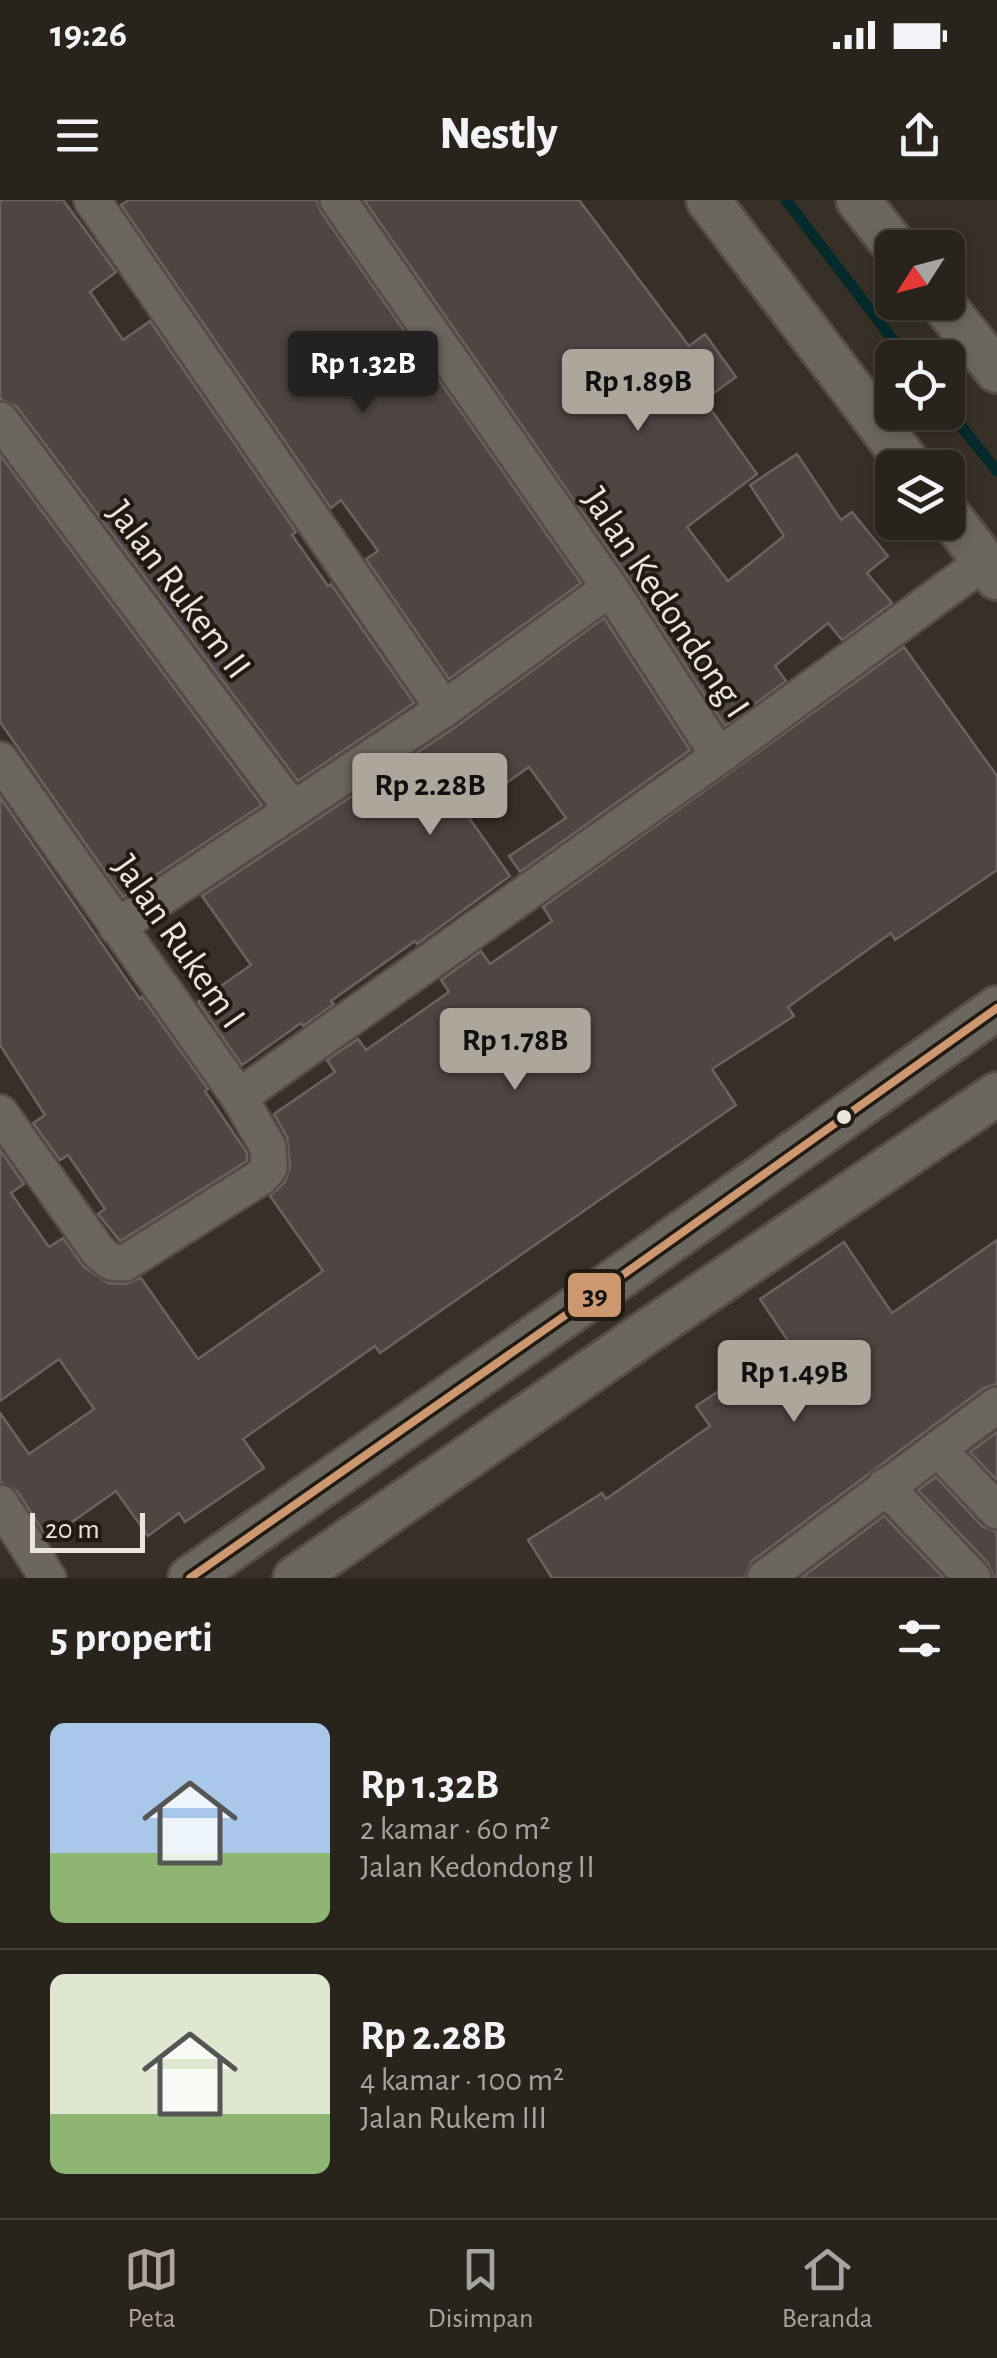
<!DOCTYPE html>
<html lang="id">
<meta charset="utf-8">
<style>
body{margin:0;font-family:"Alegreya Sans",sans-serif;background:#302c25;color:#f1f3f6;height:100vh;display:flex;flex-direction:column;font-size:38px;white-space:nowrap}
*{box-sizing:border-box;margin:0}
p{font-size:32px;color:#a5a4a3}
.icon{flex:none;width:55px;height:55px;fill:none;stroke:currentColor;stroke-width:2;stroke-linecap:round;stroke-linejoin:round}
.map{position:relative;height:1378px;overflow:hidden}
.side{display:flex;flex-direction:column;background:#28241c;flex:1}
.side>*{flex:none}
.needle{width:65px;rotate:234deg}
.buttons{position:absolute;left:875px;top:30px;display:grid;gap:20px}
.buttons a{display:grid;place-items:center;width:90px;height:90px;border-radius:15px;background:#28241c;box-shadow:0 5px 15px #0003,0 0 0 2px #44413b;font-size:50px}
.scale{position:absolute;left:30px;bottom:25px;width:115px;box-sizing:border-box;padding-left:10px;border:5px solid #ede5da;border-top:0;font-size:28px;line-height:35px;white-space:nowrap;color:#ede5da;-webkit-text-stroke:8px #1f1a12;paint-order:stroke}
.price{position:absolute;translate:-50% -85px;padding:0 22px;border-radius:10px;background:#ada69b;color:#111;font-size:32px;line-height:65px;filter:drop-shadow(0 2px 5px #0008)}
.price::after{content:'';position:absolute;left:50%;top:60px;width:30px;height:22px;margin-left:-15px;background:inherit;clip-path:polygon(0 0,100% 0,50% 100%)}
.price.on{background:#222;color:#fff}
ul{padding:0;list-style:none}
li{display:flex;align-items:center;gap:30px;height:250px;padding:0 50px}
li+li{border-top:2px solid #44413b}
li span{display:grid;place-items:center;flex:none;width:280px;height:200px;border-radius:15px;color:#555}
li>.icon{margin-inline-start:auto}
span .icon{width:120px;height:120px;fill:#fffc;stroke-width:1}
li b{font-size:42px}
h2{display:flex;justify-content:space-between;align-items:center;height:120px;padding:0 50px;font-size:42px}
.status{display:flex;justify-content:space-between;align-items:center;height:70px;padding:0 50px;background:#28241c;direction:ltr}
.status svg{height:28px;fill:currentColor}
header{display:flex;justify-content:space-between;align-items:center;height:130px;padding:0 50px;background:#28241c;font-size:45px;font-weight:800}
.dock{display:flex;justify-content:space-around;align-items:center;height:140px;border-top:2px solid #44413b;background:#28241c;font-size:28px;color:#a5a4a3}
.dock a{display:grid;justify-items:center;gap:5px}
.dock .on{color:#ada69b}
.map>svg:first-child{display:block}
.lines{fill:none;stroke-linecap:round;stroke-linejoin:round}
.stream{stroke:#052a2b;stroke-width:11}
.building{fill:#4d4643;stroke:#6b6361;stroke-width:2.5}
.minor-casing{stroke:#534d44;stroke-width:40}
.tertiary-casing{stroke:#534d44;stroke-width:48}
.minor{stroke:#6b665e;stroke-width:35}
.tertiary{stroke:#6b665e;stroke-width:42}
.bus-1-casing{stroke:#1f1a12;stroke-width:15}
.bus-1{stroke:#cd976f;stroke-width:8}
.bus-dot{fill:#ede5da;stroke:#1f1a12;stroke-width:4}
.labels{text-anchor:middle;stroke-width:8;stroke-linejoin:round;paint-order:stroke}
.street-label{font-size:38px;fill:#ede5da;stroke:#1f1a12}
.line-badge{stroke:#1f1a12;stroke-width:4}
.pale-badge-label{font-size:28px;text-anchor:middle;font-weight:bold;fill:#111}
</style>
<div class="status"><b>19:26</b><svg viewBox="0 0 49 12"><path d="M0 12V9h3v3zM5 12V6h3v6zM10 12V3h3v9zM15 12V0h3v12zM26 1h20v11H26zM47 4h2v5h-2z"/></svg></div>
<header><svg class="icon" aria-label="menu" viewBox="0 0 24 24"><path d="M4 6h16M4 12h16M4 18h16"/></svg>Nestly<svg class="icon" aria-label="share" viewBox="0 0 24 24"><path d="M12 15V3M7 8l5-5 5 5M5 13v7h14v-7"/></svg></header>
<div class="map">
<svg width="997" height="1378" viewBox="0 0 997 1378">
<rect width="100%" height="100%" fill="#363026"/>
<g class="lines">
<g class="stream">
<polyline points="786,0 907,158"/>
<polyline points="948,210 997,271"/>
</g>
</g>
<g class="building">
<polygon points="0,0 63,0 116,72 90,92 123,140 150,121 296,332 292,335 328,386 331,384 414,503 298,581 17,207 0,199"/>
<polygon points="129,0 317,0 321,12 581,383 449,479 366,359 378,351 341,300 331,308 121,5"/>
<polygon points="364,0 579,0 689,146 705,134 736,177 704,200 757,274 687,327 728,381 784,336 750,285 797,254 841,320 852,312 888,356 867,373 892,403 842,440 828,423 775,466 786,481 725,526 627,376"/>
<polygon points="0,255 262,605 123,697 0,522"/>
<polygon points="604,418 690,550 520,672 509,656 566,618 529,567 465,612 510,676 417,744 415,741 331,801 334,804 303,826 301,823 242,865 198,802 251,765 202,696 457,526"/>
<polygon points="904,447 997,576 997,670 895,740 891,733 788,807 794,816 712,869 736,905 380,1153 375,1146 243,1239 264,1268 185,1322 179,1313 148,1336 116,1291 48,1339 17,1291 0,1282 0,1213 29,1254 94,1209 59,1159 0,1201 0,950 24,984 11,993 49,1047 63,1038 84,1067 108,1083 125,1084 141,1078 198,1159 323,1071 270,996 285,982 290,967 287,937 274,914 335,872 327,860 358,839 366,850 449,792 441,780 481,751 490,764 552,721 543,707"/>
<polygon points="0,597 140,799 142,797 208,889 205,891 247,953 247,961 120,1041 98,1014 105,1009 68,955 60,960 33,923 45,915 0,845"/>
<polygon points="997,1040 997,1184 984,1188 752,1361 744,1378 552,1378 528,1340 602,1293 606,1299 710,1226 696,1206 790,1144 760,1099 844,1042 892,1113"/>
<polygon points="997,1232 997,1280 970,1252"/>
<polygon points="936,1277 982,1326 997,1332 997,1378 994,1378 988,1363 918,1290"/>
<polygon points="884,1316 944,1378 801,1378"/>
</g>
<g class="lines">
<g class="minor-casing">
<g id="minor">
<polyline points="92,0 444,509"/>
<polyline points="338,0 610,388 719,556"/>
<polyline points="0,220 292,609"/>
<polyline points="0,560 239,897 268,947 269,968 261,977 125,1063 111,1062 98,1051 0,913"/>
<polyline points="117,727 444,509 610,388"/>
<polyline points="239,897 719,556 984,362"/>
<polyline points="938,1249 997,1311"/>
<polyline points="885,1286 973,1378"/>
<polyline points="0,1303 48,1378"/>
<polyline points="765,1378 997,1205"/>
</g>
</g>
<g class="tertiary-casing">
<g id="tertiary">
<polyline points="708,0 912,268"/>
<polyline points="858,0 896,48"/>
<polyline points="941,102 997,171"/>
<polyline points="948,314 997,378"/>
<polyline points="190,1378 610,1084 997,808"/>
<polyline points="295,1378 645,1133 997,894"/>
</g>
</g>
<use href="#minor" class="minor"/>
<use href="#tertiary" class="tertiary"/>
<g class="bus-1-casing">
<polyline id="bus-1" points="190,1378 610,1084 997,808"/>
</g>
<use href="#bus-1" class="bus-1"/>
</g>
<circle class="bus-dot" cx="844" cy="917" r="9"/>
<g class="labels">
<g class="street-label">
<text transform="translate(180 389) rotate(53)" y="13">Jalan Rukem II</text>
<text transform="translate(667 402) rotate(56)" y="13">Jalan Kedondong I</text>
<text transform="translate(180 741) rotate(55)" y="13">Jalan Rukem I</text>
</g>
</g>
<rect class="line-badge" x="566" y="1071" width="57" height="48" rx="10" fill="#cd976f"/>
<g class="pale-badge-label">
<text x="595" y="1104">39</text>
</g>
</svg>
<div class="buttons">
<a><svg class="needle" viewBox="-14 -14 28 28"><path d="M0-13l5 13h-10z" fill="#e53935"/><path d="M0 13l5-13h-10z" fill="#a5a4a3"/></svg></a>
<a><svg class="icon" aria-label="locate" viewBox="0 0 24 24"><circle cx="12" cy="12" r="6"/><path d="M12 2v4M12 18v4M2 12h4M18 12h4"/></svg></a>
<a><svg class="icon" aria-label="layers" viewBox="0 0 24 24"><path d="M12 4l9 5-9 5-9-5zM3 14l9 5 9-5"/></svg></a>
</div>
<div class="scale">20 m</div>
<b class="price on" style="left:363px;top:216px">Rp 1.32B</b>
<b class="price" style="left:638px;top:234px">Rp 1.89B</b>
<b class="price" style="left:430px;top:638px">Rp 2.28B</b>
<b class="price" style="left:515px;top:893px">Rp 1.78B</b>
<b class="price" style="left:794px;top:1225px">Rp 1.49B</b>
</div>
<section class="side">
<h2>5 properti<svg class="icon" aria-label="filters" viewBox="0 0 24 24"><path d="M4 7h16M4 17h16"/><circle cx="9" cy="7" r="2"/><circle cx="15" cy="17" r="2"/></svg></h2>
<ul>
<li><span style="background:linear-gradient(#a9c7e8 65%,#8fb573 0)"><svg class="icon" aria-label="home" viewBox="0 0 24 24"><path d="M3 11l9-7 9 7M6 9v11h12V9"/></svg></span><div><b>Rp 1.32B</b><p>2 kamar · 60 m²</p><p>Jalan Kedondong II</p></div></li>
<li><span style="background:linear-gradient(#dfe7d0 70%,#8fb573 0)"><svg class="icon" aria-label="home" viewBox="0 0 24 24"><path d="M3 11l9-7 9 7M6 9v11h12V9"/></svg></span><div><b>Rp 2.28B</b><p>4 kamar · 100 m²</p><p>Jalan Rukem III</p></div></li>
</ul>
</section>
<nav class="dock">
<a class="on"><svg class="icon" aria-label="map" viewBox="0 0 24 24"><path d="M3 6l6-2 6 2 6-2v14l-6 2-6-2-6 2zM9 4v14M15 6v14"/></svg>Peta</a>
<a><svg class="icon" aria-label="saved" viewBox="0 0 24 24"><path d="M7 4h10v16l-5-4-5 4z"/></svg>Disimpan</a>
<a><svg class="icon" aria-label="home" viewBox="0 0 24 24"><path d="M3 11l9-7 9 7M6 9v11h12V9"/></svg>Beranda</a>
</nav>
